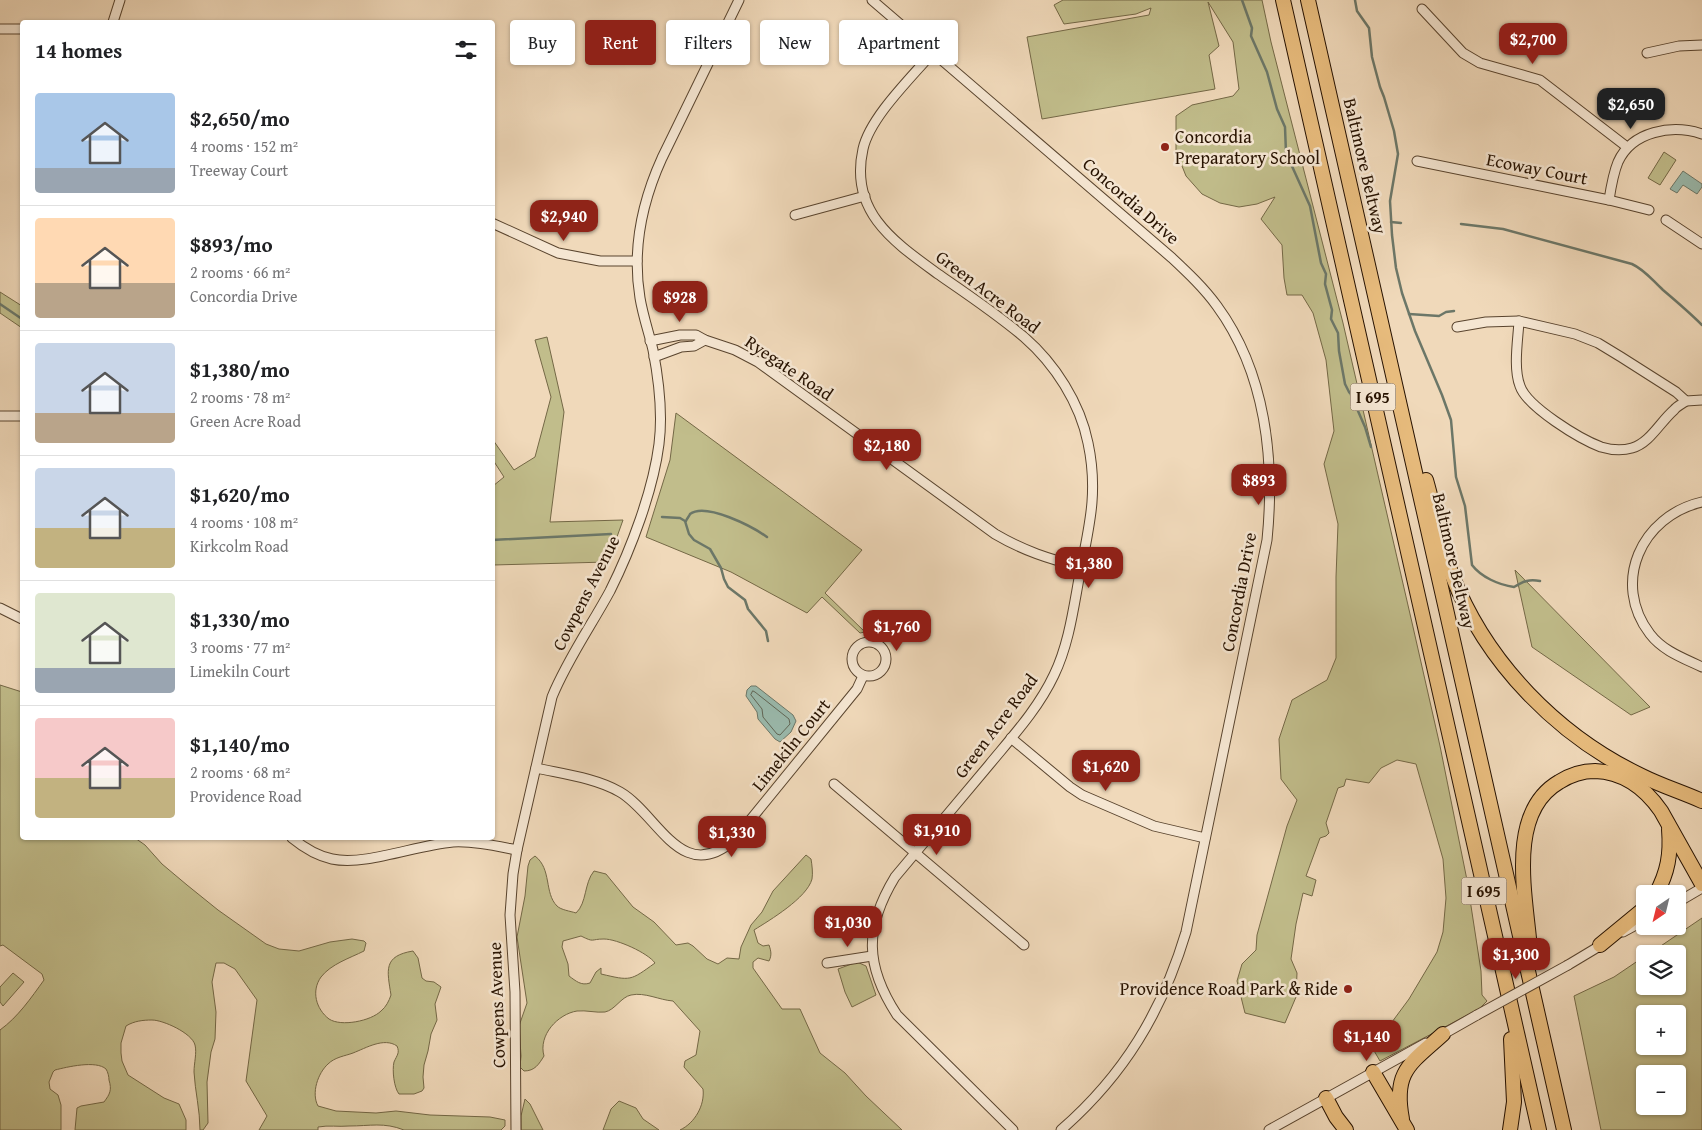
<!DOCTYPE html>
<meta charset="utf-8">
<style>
body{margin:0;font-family:"Gentium Book Plus",serif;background:#f6f6f6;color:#202124;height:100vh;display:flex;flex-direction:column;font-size:19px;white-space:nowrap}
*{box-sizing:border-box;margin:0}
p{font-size:16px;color:#757577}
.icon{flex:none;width:28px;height:28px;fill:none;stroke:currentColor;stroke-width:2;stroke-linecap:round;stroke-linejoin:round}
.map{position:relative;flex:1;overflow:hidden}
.sheet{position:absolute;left:20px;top:20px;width:475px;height:820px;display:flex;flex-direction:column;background:#fff;border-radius:5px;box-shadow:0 1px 4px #0004}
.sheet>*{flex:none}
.top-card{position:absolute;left:510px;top:20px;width:475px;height:45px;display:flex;gap:10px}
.needle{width:32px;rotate:215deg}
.tools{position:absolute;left:1636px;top:885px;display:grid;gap:10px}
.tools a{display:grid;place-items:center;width:50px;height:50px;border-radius:5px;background:#fff;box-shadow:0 1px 4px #0004;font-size:25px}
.price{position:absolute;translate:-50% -42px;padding:0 11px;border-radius:10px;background:#8f2418;color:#fff;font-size:16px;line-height:32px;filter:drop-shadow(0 1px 2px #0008)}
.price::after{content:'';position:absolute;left:50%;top:30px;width:15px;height:11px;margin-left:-8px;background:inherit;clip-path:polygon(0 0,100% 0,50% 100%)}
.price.active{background:#222;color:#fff}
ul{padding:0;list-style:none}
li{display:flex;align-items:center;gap:15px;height:125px;padding:0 15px}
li+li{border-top:1px solid #e0e0e0}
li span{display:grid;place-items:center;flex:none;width:140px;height:100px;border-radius:5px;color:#555}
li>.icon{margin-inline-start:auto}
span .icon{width:60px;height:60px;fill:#fffc;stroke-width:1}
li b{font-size:21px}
h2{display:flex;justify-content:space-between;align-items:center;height:60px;padding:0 15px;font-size:21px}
.tag{padding:0 18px;border-radius:5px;background:#fff;box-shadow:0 1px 4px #0004;font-size:18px;line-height:45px}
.tag.active{background:#8f2418;color:#fff}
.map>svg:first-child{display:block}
.green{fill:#c1bd8b;stroke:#746846;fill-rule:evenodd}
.water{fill:#9abaad;stroke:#6c7768}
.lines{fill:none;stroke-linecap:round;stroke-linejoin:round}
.shore{stroke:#606656;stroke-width:1}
.stream{stroke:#6c7768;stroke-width:2.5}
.minor-casing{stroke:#59442e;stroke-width:11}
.highway-casing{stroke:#271200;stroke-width:16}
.minor{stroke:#f5e6d2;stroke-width:9}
.highway{stroke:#e8bc7d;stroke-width:14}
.minor-bridge-casing{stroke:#59442e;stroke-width:11;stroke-linecap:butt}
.minor-bridge{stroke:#f5e6d2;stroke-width:9}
.poi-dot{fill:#8f2418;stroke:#f5e6d2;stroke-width:2}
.labels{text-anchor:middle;stroke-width:5;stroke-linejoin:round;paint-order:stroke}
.shield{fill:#f5e6d2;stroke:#65523f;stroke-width:1}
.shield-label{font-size:16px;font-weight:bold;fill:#271200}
.poi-label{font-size:18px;fill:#271200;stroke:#f5e6d2;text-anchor:start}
.street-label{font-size:18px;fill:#271200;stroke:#f5e6d2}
</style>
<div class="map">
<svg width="1702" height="1130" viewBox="0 0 1702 1130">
<rect width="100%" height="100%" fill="#f0d9ba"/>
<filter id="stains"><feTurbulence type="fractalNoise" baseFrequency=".004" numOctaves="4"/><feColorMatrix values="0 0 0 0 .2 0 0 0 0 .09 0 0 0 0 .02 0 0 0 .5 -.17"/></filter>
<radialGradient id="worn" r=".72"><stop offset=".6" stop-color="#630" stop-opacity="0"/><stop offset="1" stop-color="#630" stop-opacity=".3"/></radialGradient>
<g class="green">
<polygon points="1063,0 1262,0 1271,42 1343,323 1413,627 1440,746 1467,880 1481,971 1482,995 1487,1001 1479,1009 1380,1061 1373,1049 1373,1042 1392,1022 1409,999 1437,952 1443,932 1446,898 1443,859 1416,764 1397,760 1381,768 1369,783 1346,779 1344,786 1338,788 1326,823 1329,833 1326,836 1320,838 1306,876 1316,880 1312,896 1303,893 1296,924 1291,959 1297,973 1296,997 1285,1023 1245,1013 1237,981 1242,964 1256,950 1257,935 1287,826 1297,800 1281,779 1279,739 1292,700 1327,680 1336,658 1336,577 1338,524 1324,464 1334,431 1326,360 1313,313 1302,295 1287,295 1284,278 1282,245 1261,219 1275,197 1257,204 1239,207 1220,203 1202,194 1186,176 1176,151 1176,116 1192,105 1233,96 1239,89 1233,42 1208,2 1219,46 1209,55 1215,89 1042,119 1027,37 1149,15 1151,8 1136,14 1064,24 1054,5"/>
<polygon points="1664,152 1676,160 1660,185 1648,178"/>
<polygon points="0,292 22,306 22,328 0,313"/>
<polygon points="547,337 564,412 550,522 623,520 608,562 493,565 493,486 504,477 493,460 493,440 514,470 535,457 551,397 535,340"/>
<polygon points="676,413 862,550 825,593 865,632 860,633 822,597 807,613 731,572 646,537 670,460"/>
<polygon points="1515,570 1650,707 1631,715 1532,647"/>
<path d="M 0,685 L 22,692 L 22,838 L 135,838 L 145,845 L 162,864 L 187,885 L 218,910 L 266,944 L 279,949 L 299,951 L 330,942 L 352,939 L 364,941 L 366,943 L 364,951 C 350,958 331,964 321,977 C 311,991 316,1009 329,1019 C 341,1027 371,1021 381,1011 C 386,1007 389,1001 391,995 C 387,970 383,956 413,951 L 418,958 L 422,978 L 426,981 L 434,982 L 441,987 L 435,1004 L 437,1020 L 431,1034 L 428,1051 L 424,1065 L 423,1077 L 424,1088 L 422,1091 L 414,1094 L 399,1094 C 394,1088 392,1070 394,1062 C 397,1055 400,1053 397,1046 C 384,1037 366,1048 353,1053 C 345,1056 335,1057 328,1064 C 318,1073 311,1093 318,1106 L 336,1111 L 376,1113 L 396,1111 L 430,1115 L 490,1117 L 505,1120 L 505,1126 L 501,1130 L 404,1130 C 384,1122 370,1126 349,1126 C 338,1127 329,1125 318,1127 L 318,1130 L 259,1130 L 267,1116 L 246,1081 L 257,1000 L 235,969 L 224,963 L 216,963 L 212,982 L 216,1012 L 215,1039 L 211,1052 L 207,1082 L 208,1123 L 203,1130 L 200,1130 C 200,1110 195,1091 194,1072 C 194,1063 197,1053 195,1045 C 192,1033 163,1020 152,1020 C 143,1020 134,1021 126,1026 L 121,1043 L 121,1053 L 122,1061 L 128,1075 L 164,1098 L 179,1104 L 186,1120 L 186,1130 L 75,1130 L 77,1108 L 81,1106 L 104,1102 C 110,1094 112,1090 109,1080 C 109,1077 108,1072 106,1069 C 96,1060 67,1067 55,1070 L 53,1072 L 49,1082 L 50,1089 L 58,1095 L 61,1105 L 61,1130 L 0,1130 L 0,1030 C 18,1017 31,998 44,980 L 42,974 L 3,945 L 0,946 Z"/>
<path d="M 806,855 L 811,859 C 812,865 813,873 812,879 C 807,898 770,920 754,930 L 758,943 L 763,946 L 769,945 C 771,951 772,955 769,961 L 758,958 L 753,962 L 753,968 L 782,1009 L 800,1009 L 820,1053 L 845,1073 L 866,1096 L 902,1130 L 680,1130 C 695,1123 705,1105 703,1089 L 684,1067 L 685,1061 L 696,1055 L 700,1031 L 673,1001 C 659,1000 645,992 631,995 C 621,997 615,1010 605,1012 C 596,1013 586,1010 577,1011 C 558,1014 538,1035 544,1056 C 539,1064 535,1071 524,1071 L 520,1067 L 521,1056 L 519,1026 L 527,1003 L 517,937 L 525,896 L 528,866 L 530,860 L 535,856 C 552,869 544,893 557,906 C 561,910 570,911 576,913 C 587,903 584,883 594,871 L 606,874 L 633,907 L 654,922 L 676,945 L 688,943 L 693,946 L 707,959 L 718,964 L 727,958 L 739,959 L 741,947 L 751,925 L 762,912 L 773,891 ZM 581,936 C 595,943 590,939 604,939 C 617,939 648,953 655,963 C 630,981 631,981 601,974 L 601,968 L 596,972 L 590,983 C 581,986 576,981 569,976 L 568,964 L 562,947 L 563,941 Z"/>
<path d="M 1702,918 L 1702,1130 L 1601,1130 L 1574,996 L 1614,977 L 1645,956 L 1645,986 L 1678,986 L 1678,954 L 1649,954 ZM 1645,1014 L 1678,1014 L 1678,1046 L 1645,1046 ZM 1645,1074 L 1678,1074 L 1678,1106 L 1645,1106 Z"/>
<polygon points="857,962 866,966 876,995 852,1007 845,992 838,969"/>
<polygon points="13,973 24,982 3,1006 0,1002 0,987"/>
<polygon points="525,1099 530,1104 543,1130 521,1130 521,1116"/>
<polygon points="619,1101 636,1108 643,1119 659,1130 603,1130 611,1109"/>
</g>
<g class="water">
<polygon points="1683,171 1702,184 1702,187 1697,194 1683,185 1677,193 1670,189"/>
<polygon points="751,686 756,686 793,715 796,721 791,732 780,742 775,739 758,719 757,712 746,696 747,690"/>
</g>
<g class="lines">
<polygon class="shore" points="753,691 755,692 789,719 790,724 780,735 777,734 763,717 762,709 751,695"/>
<g class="stream">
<polyline points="1242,0 1252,28 1251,36 1267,72 1277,109 1285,127 1286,153 1310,206 1321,263 1326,274 1325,284 1332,310 1331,319 1338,333 1339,351 1345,384 1349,392 1357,400"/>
<path d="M 1355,0 L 1357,11 L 1369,28 L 1372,57 L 1380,87 L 1384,97 L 1394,131 L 1398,154 L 1390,201 L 1392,235 L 1396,268 L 1402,293 L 1415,331 L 1442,395 L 1451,420 L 1456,477 L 1465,506 L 1472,565 C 1481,577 1499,585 1514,587 C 1524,581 1529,579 1540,581"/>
<polyline points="1391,222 1401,223"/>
<path d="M 1461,224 L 1503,229 L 1632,264 C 1645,270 1652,280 1663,290 C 1676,301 1689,312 1702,325"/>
<polyline points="0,304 22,319"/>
<polyline points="1409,314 1439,316 1446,312 1454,311"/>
<polyline points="1351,395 1365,427 1371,447"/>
<polyline points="662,517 680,518 685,521 689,534 694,540 710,549 721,568 724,579 728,587 745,600 748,609 766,631 768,641"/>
<path d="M 686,521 C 686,520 690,515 690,514 C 706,502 753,527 767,537"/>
<polyline points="492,540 611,534"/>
</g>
<g class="minor-casing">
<g id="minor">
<path d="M 872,0 L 1172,258 C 1188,273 1204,288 1217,306 C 1266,373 1275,460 1267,540 L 1186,932 C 1162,1012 1124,1075 1061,1130"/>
<polyline points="1422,9 1463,53 1480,63 1540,80 1627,147"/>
<polyline points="113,22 120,0"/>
<polyline points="0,29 22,29"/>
<path d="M 933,52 C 912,77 870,117 863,149 C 849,212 894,242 938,274 C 967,294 997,314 1024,337 C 1055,364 1080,403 1088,443 C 1098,490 1090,523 1081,568 C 1074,603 1070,642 1054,675 C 1038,709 1012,737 989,765 C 958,802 926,840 895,877 C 864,928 865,966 897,1015 L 1013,1130"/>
<polyline points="1647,53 1679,46 1702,45"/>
<polyline points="1417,161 1609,200 1649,210"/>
<path d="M 1609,200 C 1611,187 1613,174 1618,162 C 1632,131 1672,124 1702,134"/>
<polyline points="795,215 865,196"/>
<polyline points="1666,220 1702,244"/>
<polyline points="492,223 558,253 600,261 637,261"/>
<path d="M 1519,321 C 1518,340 1513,368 1520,386 C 1527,407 1580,439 1601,447 C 1611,450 1622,451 1632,448 C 1650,443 1660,422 1674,410 C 1677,406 1682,404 1686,401"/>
<polyline points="1457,327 1486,322 1519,321 1575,334 1598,343 1621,357 1676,392 1686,401 1702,400"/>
<path d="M 650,341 L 680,335 L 696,335 L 705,340 L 735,350 L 758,362 L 995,534 C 1024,551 1049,559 1081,567"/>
<polyline points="654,357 681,347 694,346 705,340"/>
<polyline points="0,416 22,416"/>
<path d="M 1702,502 C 1641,516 1611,583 1650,634 C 1663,651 1683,658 1702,667"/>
<polyline points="0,608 22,619"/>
<circle cx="869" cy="659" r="17"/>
<polyline points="1011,738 1070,787 1082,795 1154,826 1205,838"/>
<path d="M 536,768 C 563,774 596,778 620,792 C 658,814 681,886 734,840 L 857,689 L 863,676"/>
<polyline points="834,784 1024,945"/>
<path d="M 292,838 C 303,847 318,856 332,859 C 366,866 416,845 453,842 C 474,841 496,846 517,850"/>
<polyline points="1678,902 1702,888"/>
<polyline points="1623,932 1645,920"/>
<polyline points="827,963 872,956"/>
<polyline points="1568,965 1603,944"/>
<polyline points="1440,1036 1477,1015"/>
<path d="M 516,1130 L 515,992 L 510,915 L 513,874 L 517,850 L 552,697 C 567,660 591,626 610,591 C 631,549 653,491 659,444 C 663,413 659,381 653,350 C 649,333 643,316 640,298 C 632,250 642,202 662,158 L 739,0"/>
<polyline points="1269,1130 1426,1043"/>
</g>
</g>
<g class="highway-casing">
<g id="highway">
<polyline points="1283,0 1539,1130"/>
<polyline points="1308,0 1564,1130"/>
<path d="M 1426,480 C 1435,511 1440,544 1452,575 C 1486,663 1558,736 1642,776 C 1662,786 1682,792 1702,801"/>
<path d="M 1656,894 C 1668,872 1671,854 1669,829"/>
<polyline points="1600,945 1645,908"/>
<path d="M 1530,949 C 1526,897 1506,813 1559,782 C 1570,775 1582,771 1595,771 C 1624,772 1645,788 1661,811 L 1702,884"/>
<polyline points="1373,1072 1407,1130"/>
<polyline points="1326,1098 1336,1117 1346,1130"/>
<path d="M 1402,1119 C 1393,1071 1410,1064 1443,1034"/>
<polyline points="1510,1130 1514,1102 1511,1039"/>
</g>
</g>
<use href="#minor" class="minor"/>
<use href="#highway" class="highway"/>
<g class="minor-bridge-casing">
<polyline id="minor-bridge" points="1477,1015 1568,965"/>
</g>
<use href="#minor-bridge" class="minor-bridge"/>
</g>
<g class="poi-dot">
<circle cx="1165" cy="147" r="5"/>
<circle cx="1348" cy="989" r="5"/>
</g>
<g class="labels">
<g class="shield">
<rect x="1350.5" y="383.5" width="45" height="27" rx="4"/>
<rect x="1461.5" y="877.5" width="45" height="27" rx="4"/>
</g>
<g class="shield-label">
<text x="1373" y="403">I 695</text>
<text x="1484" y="897">I 695</text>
</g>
<g class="poi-label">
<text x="1175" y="143">Concordia<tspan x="1175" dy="21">Preparatory School</tspan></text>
<text x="1338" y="995" text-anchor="end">Providence Road Park &amp; Ride</text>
</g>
<g class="street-label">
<text transform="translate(1365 166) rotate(77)" y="6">Baltimore Beltway</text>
<text transform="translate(1537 169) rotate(11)" y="6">Ecoway Court</text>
<text transform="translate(1131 201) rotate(41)" y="6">Concordia Drive</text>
<text transform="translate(988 292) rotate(37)" y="6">Green Acre Road</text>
<text transform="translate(789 368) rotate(34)" y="6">Ryegate Road</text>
<text transform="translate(1454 561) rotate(77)" y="6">Baltimore Beltway</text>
<text transform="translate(1239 592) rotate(-79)" y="6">Concordia Drive</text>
<text transform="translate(586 593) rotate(-63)" y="6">Cowpens Avenue</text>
<text transform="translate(996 726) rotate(-53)" y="6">Green Acre Road</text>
<text transform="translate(791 745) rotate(-51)" y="6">Limekiln Court</text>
<text transform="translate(497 1005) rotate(-92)" y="6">Cowpens Avenue</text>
</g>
</g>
<rect width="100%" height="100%" filter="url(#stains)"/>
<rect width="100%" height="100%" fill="url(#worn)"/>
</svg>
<div class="tools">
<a><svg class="needle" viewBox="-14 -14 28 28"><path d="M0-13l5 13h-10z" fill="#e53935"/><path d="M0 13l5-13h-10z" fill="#757577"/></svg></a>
<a><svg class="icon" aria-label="layers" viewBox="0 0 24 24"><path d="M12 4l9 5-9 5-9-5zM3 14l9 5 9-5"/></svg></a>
<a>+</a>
<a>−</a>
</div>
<b class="price" style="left:1533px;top:65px">$2,700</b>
<b class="price active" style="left:1631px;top:130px">$2,650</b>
<b class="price" style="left:564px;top:242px">$2,940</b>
<b class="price" style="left:680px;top:323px">$928</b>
<b class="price" style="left:887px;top:471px">$2,180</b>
<b class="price" style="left:1259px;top:506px">$893</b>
<b class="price" style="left:1089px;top:589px">$1,380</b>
<b class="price" style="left:897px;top:652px">$1,760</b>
<b class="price" style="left:1106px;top:792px">$1,620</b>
<b class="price" style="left:937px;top:856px">$1,910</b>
<b class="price" style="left:732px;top:858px">$1,330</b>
<b class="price" style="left:848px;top:948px">$1,030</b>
<b class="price" style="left:1516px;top:980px">$1,300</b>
<b class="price" style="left:1367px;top:1062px">$1,140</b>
<div class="top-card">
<a class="tag">Buy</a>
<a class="tag active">Rent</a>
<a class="tag">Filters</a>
<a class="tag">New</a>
<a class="tag">Apartment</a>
</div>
<section class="sheet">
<h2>14 homes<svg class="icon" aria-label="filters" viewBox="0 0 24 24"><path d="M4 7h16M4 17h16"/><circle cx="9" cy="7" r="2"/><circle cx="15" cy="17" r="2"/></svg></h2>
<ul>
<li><span style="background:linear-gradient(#a9c7e8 75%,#9aa5b1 0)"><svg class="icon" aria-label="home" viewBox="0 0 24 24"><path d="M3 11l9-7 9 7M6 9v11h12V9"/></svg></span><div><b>$2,650/mo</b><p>4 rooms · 152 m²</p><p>Treeway Court</p></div></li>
<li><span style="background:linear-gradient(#ffd9b3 65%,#b9a48a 0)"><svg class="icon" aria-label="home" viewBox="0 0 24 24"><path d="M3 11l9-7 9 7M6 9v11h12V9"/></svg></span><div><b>$893/mo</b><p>2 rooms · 66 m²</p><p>Concordia Drive</p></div></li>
<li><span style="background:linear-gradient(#c9d6e8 70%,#b9a48a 0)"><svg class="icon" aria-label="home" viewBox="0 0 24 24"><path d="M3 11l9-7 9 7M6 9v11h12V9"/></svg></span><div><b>$1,380/mo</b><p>2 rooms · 78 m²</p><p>Green Acre Road</p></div></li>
<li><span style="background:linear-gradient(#c9d6e8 60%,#c2b280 0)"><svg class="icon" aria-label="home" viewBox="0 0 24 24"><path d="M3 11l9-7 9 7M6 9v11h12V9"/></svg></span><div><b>$1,620/mo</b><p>4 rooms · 108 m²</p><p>Kirkcolm Road</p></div></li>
<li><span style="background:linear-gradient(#dfe7d0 75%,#9aa5b1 0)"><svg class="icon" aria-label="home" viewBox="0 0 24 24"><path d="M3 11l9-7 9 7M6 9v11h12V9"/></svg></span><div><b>$1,330/mo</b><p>3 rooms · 77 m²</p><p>Limekiln Court</p></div></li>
<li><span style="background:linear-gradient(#f6c9c9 60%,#c2b280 0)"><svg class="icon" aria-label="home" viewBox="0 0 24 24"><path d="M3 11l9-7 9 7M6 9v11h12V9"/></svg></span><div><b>$1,140/mo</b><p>2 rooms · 68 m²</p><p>Providence Road</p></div></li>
</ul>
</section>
</div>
